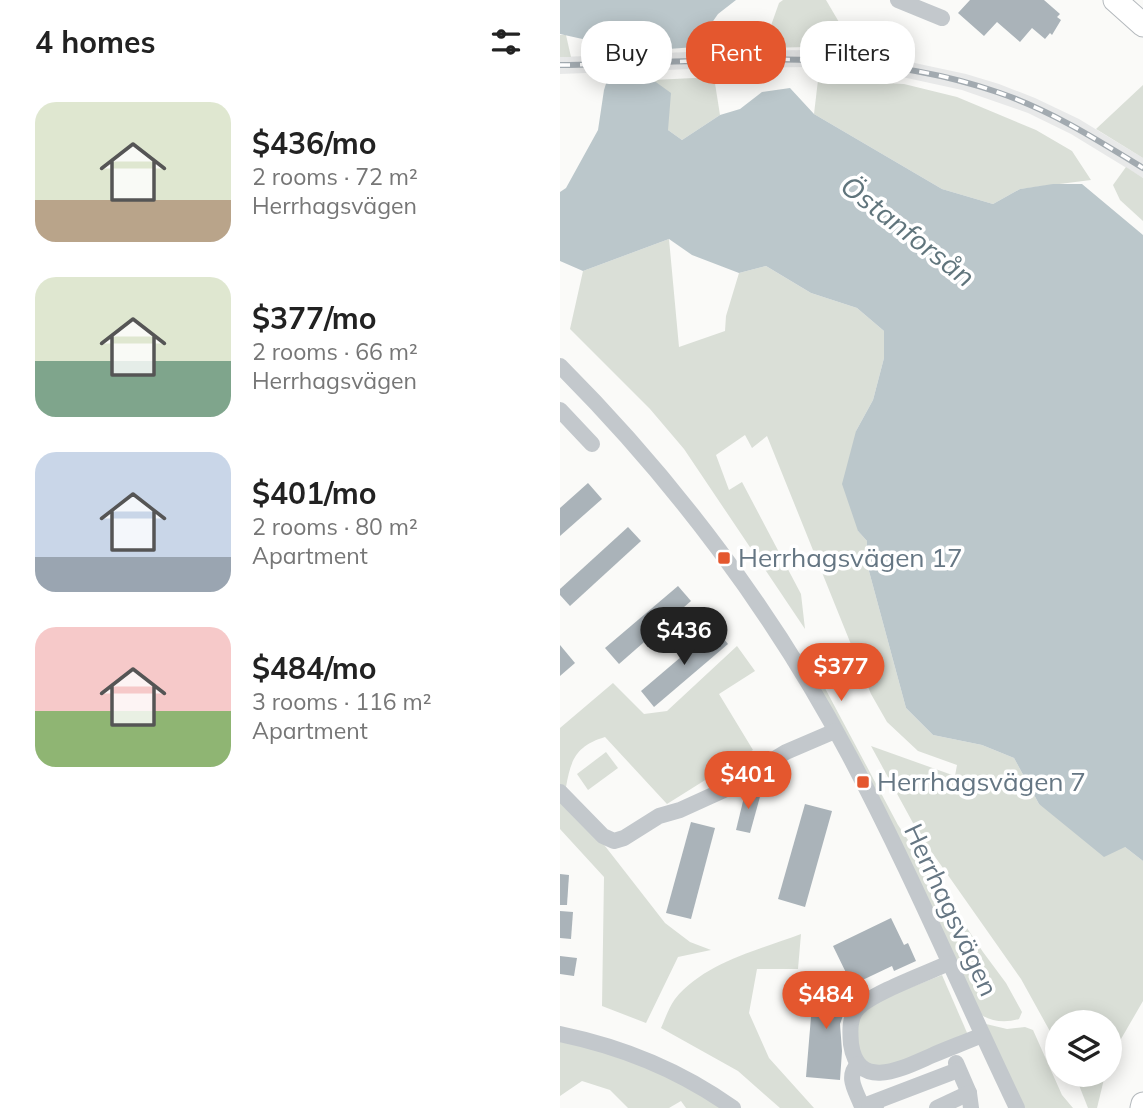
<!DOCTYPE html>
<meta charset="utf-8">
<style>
body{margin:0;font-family:Mulish,sans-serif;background:#f2f2f2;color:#222;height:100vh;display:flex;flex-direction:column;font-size:26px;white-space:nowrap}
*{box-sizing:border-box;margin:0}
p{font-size:23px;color:#767676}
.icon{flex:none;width:38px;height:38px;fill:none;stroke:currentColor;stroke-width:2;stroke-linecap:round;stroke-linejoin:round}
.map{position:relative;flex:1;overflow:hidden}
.side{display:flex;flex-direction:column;background:#fff;width:560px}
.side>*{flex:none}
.guide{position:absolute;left:21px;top:21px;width:457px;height:63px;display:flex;gap:14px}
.tools{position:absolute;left:485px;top:1010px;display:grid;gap:14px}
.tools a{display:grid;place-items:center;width:77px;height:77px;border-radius:50%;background:#fff;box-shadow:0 4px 18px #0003;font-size:35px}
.price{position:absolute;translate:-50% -60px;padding:0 16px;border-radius:24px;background:#e4572e;color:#fff;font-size:23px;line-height:46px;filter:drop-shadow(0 2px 4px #0008)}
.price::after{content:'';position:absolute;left:50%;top:42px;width:21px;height:16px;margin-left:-10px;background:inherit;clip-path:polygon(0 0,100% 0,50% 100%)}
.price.selected{background:#222;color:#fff}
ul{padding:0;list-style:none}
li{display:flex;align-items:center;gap:21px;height:175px;padding:0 35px}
li span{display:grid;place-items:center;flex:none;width:196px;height:140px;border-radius:21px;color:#555}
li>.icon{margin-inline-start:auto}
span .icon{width:84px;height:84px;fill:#fffc;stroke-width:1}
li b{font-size:30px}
h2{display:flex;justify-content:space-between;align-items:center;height:84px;padding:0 35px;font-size:30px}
.tag{padding:0 24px;border-radius:28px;background:#fff;box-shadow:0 4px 18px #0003;font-size:24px;line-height:63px}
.tag.selected{background:#e4572e;color:#fff}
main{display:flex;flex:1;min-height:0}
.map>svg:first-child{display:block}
.built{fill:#e8e9e9}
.green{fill:#dadfd7}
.water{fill:#bbc7cb}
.building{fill:#aab3b9}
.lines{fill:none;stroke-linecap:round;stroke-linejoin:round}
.highway-casing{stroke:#b4b9bd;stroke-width:25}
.minor{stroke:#c3c8cc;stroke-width:16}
.highway{stroke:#fff;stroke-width:23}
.rail-casing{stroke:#a2aab0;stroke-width:6}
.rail{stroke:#fff;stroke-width:3.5;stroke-dasharray:10;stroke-linecap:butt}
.poi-dot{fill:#e4572e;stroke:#fff;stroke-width:2.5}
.labels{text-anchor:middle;stroke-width:7;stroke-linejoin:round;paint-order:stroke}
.poi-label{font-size:26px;fill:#657683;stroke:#fff;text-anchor:start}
.street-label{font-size:26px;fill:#657683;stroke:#fff}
.water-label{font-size:28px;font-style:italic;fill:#60757c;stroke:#fff}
</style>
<main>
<section class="side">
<h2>4 homes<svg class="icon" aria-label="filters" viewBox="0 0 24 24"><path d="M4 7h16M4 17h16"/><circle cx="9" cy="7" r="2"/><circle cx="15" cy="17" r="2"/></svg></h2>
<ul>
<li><span style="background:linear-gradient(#dfe7d0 70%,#b9a48a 0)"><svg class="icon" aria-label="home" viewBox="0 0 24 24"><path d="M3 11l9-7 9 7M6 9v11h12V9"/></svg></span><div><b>$436/mo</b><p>2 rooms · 72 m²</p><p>Herrhagsvägen</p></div></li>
<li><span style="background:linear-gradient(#dfe7d0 60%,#7fa58c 0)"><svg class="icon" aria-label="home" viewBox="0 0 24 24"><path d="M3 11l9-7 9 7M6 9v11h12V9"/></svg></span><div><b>$377/mo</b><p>2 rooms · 66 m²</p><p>Herrhagsvägen</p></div></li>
<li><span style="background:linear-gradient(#c9d6e8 75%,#9aa5b1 0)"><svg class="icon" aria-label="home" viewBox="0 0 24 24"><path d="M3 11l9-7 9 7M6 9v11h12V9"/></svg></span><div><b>$401/mo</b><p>2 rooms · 80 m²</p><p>Apartment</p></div></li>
<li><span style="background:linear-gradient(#f6c9c9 60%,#8fb573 0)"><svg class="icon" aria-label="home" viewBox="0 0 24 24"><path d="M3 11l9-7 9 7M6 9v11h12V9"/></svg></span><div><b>$484/mo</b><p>3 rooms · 116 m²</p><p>Apartment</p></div></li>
</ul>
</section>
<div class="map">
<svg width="583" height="1108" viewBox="0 0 583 1108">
<rect width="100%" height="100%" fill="#fafaf8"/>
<polygon class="built" points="251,50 296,53 336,59 406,74 439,84 475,98 519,119 583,158 583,178 511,134 468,113 402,90 333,75 294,69 250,67 157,68 0,74 0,57 156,51"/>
<g class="green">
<polygon points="223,0 266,0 293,46 203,48 219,3"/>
<polygon points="0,35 6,35 11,57 0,57"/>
<polygon points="154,77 160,115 122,140 108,130 93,80"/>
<polygon points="258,80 344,84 397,97 476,130 512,151 531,180 460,189 433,204 382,189 254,114"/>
<polygon points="583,85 583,158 536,129"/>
<polygon points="566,167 583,178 583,221 560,200 553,185"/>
<polygon points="109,239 119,347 165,331 166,316 179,273 206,266 251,293 297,308 324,331 324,358 313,400 296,431 298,531 307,541 306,560 346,708 373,735 422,745 454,758 479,804 565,847 583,861 583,1001 550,1058 550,1022 497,1022 497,1044 461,979 359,834 311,746 395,776 397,765 358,751 327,722 311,694 207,436 192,448 185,435 156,455 169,490 182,482 241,594 245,629 124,449 90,409 10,329 23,271"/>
<path d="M 177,646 L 195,671 L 159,694 L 193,750 L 107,804 L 45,737 C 16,746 11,759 6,787 L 38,837 L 105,923 L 130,942 L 151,950 L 118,957 L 86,1023 L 42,1006 L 44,877 L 0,829 L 0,728 L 53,683 L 84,714 L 107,711 Z"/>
<path d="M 243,653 L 250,660 L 338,825 L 423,952 L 446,983 L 462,1012 L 459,1019 C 446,1023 431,1022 420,1014 L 239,654 Z"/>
<polygon points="46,752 58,768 28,790 17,774"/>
<path d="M 241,934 L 238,969 L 197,969 L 189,1013 L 209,1058 L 254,1108 L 220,1108 L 178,1071 L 101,1028 C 105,1019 109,1007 115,999 C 145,962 199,950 241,934 Z"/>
<polygon points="382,975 408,1035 328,1068 309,1068 294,1044 294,1024 309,1004"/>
<polygon points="426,1024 447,1029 465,1027 473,1030 502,1095 513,1108 463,1108"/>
<polygon points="0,1039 73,1059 130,1086 162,1108 126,1108 121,1101 109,1108 68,1108 50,1090 22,1081 0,1096"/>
<polygon points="515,1075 545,1075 537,1108 528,1108"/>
</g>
<polygon class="water" points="0,0 176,0 158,14 135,47 95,50 84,67 93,80 111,93 108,130 122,140 160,115 180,109 202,92 230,88 254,114 382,189 433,204 460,189 493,184 522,184 583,235 583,861 565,847 544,857 479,804 454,758 422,745 373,735 346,708 306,560 307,541 298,531 282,484 296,431 313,400 324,358 324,331 297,308 251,293 206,266 179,273 132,255 109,239 23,271 0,261 0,192 6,188 38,130 44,90 51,68 36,42 0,34"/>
<g class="building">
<polygon points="410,0 484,0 500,14 497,17 501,20 492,35 490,33 485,39 472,28 460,42 437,22 424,36 398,13"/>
<polygon points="28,483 42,499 0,536 0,508"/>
<polygon points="68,527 81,541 10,606 0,595 0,589"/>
<polygon points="118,586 131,601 59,664 45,648"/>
<polygon points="155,628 168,644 94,707 81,691"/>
<polygon points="0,645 15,663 0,676"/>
<polygon points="186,789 201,793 190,833 176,830"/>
<polygon points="245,804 272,811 245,907 218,899"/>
<polygon points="131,822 155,828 131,919 106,913"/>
<polygon points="0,874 9,875 7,905 0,905"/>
<polygon points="0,911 13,912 11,939 0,938"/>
<polygon points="331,918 344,945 348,943 356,961 334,971 332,966 292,985 273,946"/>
<polygon points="0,956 17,958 14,976 0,974"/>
<polygon points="254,981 288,984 286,1007 280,1024 282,1051 280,1080 246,1077"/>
</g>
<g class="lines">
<g class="highway-casing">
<g id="highway">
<polyline points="555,0 583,25"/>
<polyline points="582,1108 583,1104"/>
</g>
</g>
<g class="minor">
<polyline points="338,0 382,18"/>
<path d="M 0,366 C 114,480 214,613 289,755 C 350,870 401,991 457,1108"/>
<polyline points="0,410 32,444"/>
<polyline points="0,792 43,836 54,841 64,838 99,816 120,810 164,790 226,752 275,731"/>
<path d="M 389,963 C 367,973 312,993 298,1008 C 289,1017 290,1032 291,1044 C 298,1093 345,1067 373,1055 C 389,1048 406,1042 422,1035"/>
<path d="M 0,1034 C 63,1047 120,1070 173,1108"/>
<polyline points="396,1063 409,1093 411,1108"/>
<path d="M 298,1064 C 286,1077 295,1089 301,1104 L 316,1106"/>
<polyline points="309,1104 398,1070"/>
<polyline points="377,1108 409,1093"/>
</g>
<use href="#highway" class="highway"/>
<g class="rail-casing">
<path id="rail" d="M 0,65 C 148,64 293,42 437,92 C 490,110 536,139 583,168"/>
</g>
<use href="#rail" class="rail"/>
</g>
<g class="poi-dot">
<rect x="157" y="551" width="14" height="14" rx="3.5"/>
<rect x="296" y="775" width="14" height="14" rx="3.5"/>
</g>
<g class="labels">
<g class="poi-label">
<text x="178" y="567">Herrhagsvägen 17</text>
<text x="317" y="791">Herrhagsvägen 7</text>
</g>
<g class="street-label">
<text transform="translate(391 910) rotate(65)" y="9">Herrhagsvägen</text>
</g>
<g class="water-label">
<text transform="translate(348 231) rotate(38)" y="10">Östanforsån</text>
</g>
</g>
</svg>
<div class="tools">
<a><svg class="icon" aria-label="layers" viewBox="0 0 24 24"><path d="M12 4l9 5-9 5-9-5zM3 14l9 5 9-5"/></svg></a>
</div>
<b class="price selected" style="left:124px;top:667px">$436</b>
<b class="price" style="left:281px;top:703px">$377</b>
<b class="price" style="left:188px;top:811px">$401</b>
<b class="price" style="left:266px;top:1031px">$484</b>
<div class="guide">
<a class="tag">Buy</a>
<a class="tag selected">Rent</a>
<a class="tag">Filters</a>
</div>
</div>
</main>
